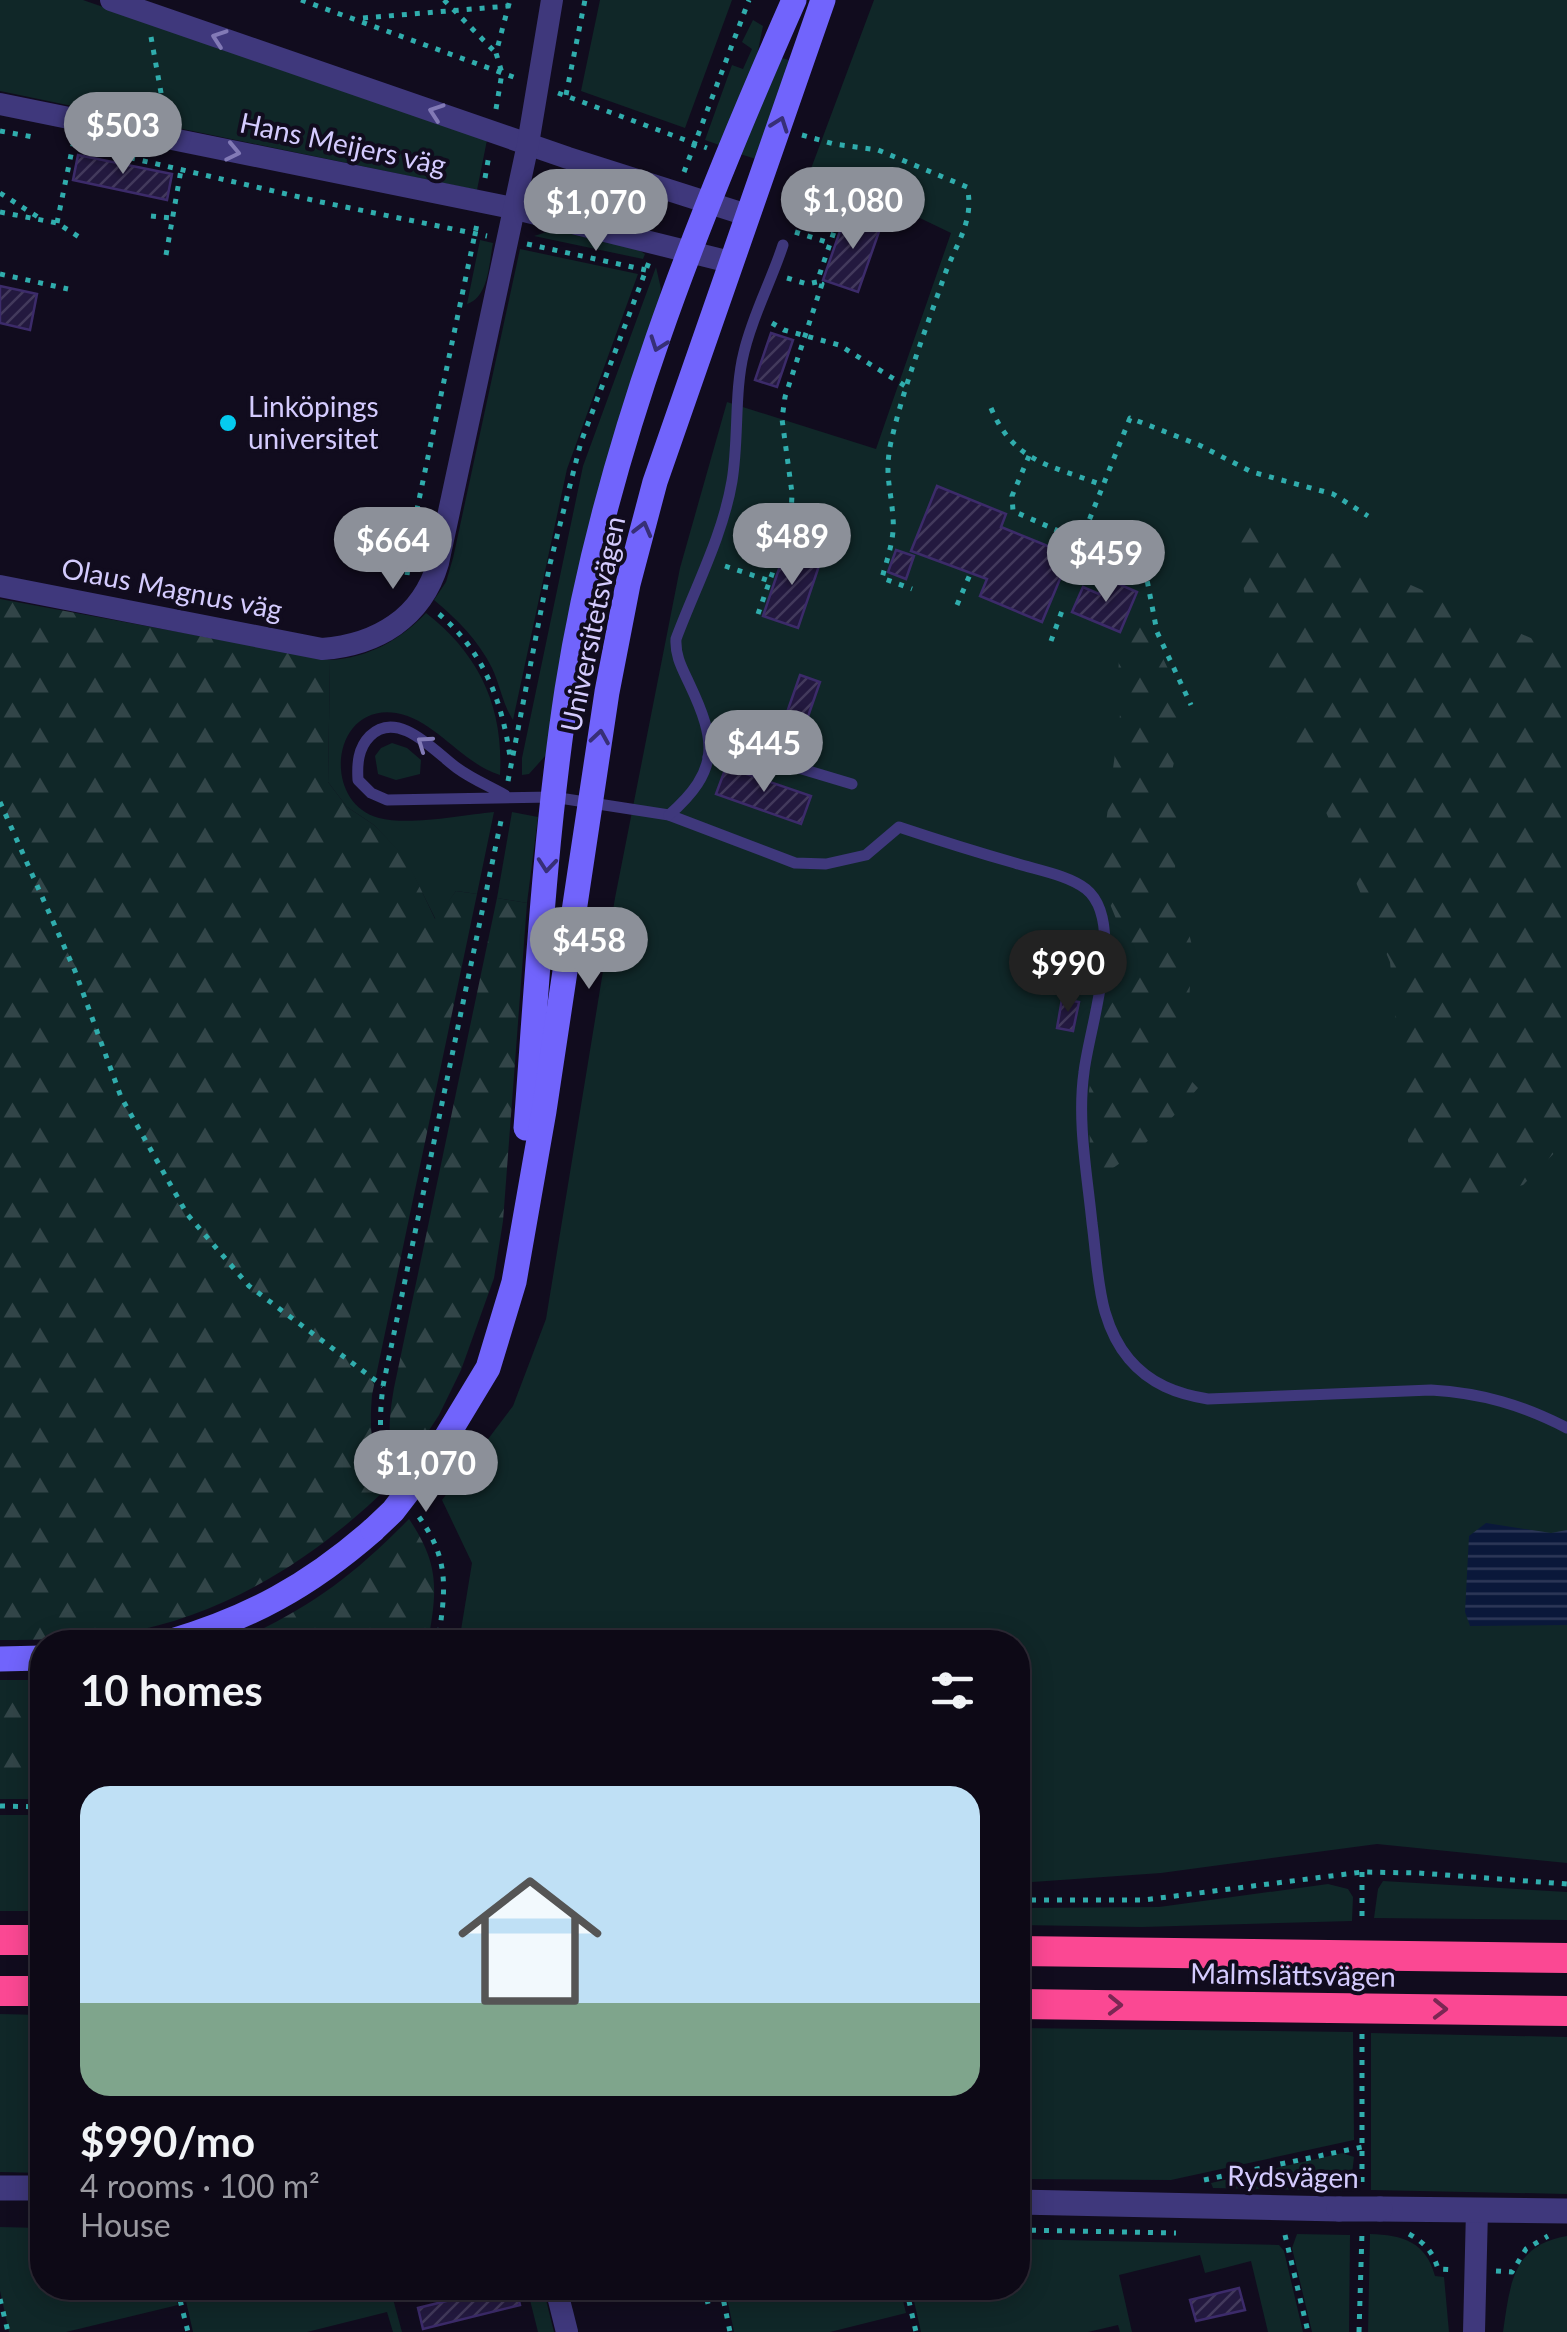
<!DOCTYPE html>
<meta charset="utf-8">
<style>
body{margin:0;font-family:Lato,sans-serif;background:#1b1723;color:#f1f3f6;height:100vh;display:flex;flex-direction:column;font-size:38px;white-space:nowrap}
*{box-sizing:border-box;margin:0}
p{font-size:32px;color:#9a9aa1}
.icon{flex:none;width:55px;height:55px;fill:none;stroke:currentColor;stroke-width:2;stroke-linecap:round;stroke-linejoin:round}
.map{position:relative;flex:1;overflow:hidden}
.details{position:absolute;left:30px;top:1630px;width:1000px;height:670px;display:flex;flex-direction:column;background:#0d0916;border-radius:40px;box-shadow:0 5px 25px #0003,0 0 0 2px #2d2a35}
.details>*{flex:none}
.price{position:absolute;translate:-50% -85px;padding:0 22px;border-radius:35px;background:#8c9099;color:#fff;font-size:32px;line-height:65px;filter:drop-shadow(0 2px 5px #0008)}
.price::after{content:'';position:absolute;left:50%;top:60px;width:30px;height:22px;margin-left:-15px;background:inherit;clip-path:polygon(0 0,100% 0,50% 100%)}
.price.selected{background:#222;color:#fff}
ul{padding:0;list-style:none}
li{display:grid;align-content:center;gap:20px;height:530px;padding:0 50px}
li span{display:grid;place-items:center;height:310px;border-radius:30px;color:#555}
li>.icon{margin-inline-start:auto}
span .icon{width:180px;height:180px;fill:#fffc;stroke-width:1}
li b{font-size:42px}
h2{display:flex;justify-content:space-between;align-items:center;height:120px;padding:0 50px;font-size:42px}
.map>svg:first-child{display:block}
.grass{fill:#102728}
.forest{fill:url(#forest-firs)}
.water{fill:url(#water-rules)}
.building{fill:url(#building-hatch);stroke:#3c2b6a;stroke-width:2.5}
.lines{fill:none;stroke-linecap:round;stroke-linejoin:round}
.path{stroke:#30adad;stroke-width:5;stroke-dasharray:5 8;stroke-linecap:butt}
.service{stroke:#3f387c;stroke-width:11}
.minor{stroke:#3f387c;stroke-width:22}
.tertiary{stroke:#3f387c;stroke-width:25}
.secondary{stroke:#7164fc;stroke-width:25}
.motorway{stroke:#fb4893;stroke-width:30}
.tertiary-bridge{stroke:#3f387c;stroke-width:25}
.secondary-bridge{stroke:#7164fc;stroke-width:25}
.oneway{stroke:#827ab6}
.oneway2{stroke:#372f77}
.oneway3{stroke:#7a2753}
.poi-dot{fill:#05caef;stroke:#110c1e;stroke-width:4}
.labels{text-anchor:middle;stroke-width:8;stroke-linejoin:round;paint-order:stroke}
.street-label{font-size:28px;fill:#d4cbfe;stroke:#110c1e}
.poi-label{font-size:28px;fill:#d4cbfe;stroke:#110c1e;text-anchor:start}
</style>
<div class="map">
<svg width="1567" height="2332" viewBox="0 0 1567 2332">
<defs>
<pattern id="forest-firs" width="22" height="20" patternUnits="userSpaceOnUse" patternTransform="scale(2.5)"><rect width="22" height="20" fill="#102728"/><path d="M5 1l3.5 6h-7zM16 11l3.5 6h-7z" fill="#324548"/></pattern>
<pattern id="water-rules" width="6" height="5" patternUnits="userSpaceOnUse" patternTransform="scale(2.5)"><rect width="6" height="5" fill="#0a183a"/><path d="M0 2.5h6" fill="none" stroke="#2d3858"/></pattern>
<pattern id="building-hatch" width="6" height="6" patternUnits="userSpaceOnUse" patternTransform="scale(2.5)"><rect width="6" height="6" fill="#23193f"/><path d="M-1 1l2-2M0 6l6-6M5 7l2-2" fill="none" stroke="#42395c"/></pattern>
</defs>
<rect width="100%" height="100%" fill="#110c1e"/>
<g class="grass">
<polygon points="0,0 83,0 487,140 477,190 0,91"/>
<polygon points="600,0 732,0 685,128 581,91"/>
<polygon points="874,0 1567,0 1567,1863 1377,1844 1161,1873 1018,1883 1018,1642 459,1642 472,1563 442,1500 513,1406 546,1319 615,898 680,568 727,402 876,449 951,233 872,195 809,174"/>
<polygon points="753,20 763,26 754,70 722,146 705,140 732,65 743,69 752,49 742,42"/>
<polygon points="782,58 789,60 759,160 740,154"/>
<polygon points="567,171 664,202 654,229 558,206 548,198 546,184 551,176"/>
<polygon points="553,230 637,249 645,254 643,259 534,236"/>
<path d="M 480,240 L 493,243 C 489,263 489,297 467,304 Z"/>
<path d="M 520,249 L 638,274 L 567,469 L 513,720 C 503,705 500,685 492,668 C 478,640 458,620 434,600 L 446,582 L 453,558 Z"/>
<polygon points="656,267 661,289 659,301 567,619 546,755 529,774 522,775 522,758 583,466"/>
<path d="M 426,613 C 479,654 504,707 500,775 C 461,763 436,720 396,713 C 331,703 321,803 379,818 C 409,826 462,815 494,812 L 477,894 L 456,891 L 436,920 L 405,858 L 374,825 L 347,807 L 328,782 L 330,660 C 368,658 400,640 426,613 Z"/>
<polygon points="392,743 407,748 421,760 420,774 396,780 378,774 375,756 381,748"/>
<polygon points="512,812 538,817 527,903 497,898"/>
<rect x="0" y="1815" width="42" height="96"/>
<polygon points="1383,1881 1567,1892 1567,1920 1374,1918 1378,1889"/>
<polygon points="1328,1884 1348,1889 1353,1897 1352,1921 1142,1927 1018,1925 1018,1908 1159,1907"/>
<polygon points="0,2014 42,2015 42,2173 0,2172"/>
<polygon points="1018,2028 1353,2032 1354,2140 1171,2180 1018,2179"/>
<polygon points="1371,2033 1567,2037 1567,2194 1371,2190"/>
<polygon points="1342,2153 1354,2157 1350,2191 1213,2188 1211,2183"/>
<polygon points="0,2227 42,2228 42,2288 173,2288 178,2305 66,2332 9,2332 0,2291"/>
<polygon points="1297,2234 1350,2235 1349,2332 1312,2332 1292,2248"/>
<path d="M 1370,2234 C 1403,2235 1426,2242 1435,2276 L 1444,2277 L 1449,2332 L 1368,2332 Z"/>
<path d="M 1567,2236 L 1567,2332 L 1503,2332 C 1510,2285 1512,2245 1567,2236 Z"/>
<polygon points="1018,2239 1279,2245 1284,2251 1303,2332 1268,2332 1251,2261 1205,2273 1200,2255 1119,2275 1132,2332 1120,2332 1118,2325 1088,2332 921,2332 911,2288 1018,2288"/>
<polygon points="183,2288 390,2288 402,2332 393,2332 387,2312 307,2332 193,2332"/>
<polygon points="527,2288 543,2288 554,2332 538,2332"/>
<polygon points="725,2288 900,2288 906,2313 830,2332 734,2332"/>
</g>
<g class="forest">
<polygon points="1243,512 1290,547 1343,555 1567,654 1567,1140 1523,1185 1458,1202 1421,1182 1408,1141 1390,962 1293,735 1250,617 1229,524"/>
<path d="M 1139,592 L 1160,652 L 1187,709 L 1169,783 L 1177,808 L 1175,874 L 1192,946 L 1188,1023 L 1175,1064 L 1198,1088 C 1171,1121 1139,1153 1102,1175 L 1090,1159 L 1089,1090 L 1121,931 L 1099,877 L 1124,684 L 1118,680 L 1120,634 Z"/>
<path d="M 0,599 L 330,660 L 328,782 L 347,807 L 374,825 L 406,858 L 435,919 L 456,891 L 477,894 L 372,1395 C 369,1430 371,1454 389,1486 C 317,1557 225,1616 123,1633 C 83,1639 41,1640 0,1640 Z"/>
<path d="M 497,898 L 527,903 L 503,1221 L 494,1278 L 461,1370 L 439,1415 L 399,1476 C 387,1443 388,1423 394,1388 Z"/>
<path d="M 409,1519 C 440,1565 437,1590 428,1642 L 234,1642 C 309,1609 352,1577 409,1519 Z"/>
<rect x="0" y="1680" width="42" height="119"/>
</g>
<polygon class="water" points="1486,1523 1551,1533 1567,1530 1567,1625 1470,1626 1465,1612 1469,1536"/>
<g class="building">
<polygon points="78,155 172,174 167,200 73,180"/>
<polygon points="847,211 882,223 858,292 823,280"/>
<polygon points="0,286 37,294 30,330 0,323"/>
<polygon points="771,333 793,340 777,387 755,380"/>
<polygon points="937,486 1006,514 1001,527 1070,555 1042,622 980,596 987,579 911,551"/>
<polygon points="786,548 821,560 798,628 763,616"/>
<polygon points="896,550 914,556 906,579 888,572"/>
<polygon points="1105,578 1137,592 1120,632 1072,612 1083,587 1099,594"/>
<polygon points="800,675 820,682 795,754 775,747"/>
<polygon points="726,767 811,796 801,824 716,794"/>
<polygon points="1062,999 1079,1002 1073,1031 1057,1028"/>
<polygon points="499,2288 516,2288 520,2305 423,2329 418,2308"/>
<polygon points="1239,2288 1245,2310 1196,2321 1190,2300"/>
</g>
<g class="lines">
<g class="path">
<polyline points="301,0 519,79"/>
<polyline points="444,0 496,53"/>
<polyline points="363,18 509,6"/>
<polyline points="151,37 165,115"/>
<polyline points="558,93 707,148"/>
<polyline points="566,95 585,0"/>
<polyline points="496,109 502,73 496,53 510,0"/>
<polyline points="0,131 33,137"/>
<path d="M 802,135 L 834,144 L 878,150 L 967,187 C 975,220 956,244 945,274 C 926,329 904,385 891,442 C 884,475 891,487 893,518 C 895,538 887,559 882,578 L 912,589"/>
<polyline points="92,149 321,202 487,236"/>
<polyline points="684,172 749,0"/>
<polyline points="485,178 489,155"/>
<polyline points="0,193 38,217"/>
<polyline points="0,212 57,223 79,237"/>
<polyline points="151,216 172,218"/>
<polyline points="57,223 73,145"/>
<polyline points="795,232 830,243"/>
<polyline points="527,244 646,270"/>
<polyline points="166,255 181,170"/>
<polyline points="0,274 68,289"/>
<polyline points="787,278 807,284 817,282 841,211"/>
<polyline points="772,323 784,330 839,345 907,387"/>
<path d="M 991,408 C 1014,463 1051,465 1102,485"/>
<polyline points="1029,456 1012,496 1013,511 1063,533 1084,533"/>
<polyline points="1092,535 1132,552 1144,564 1157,632 1191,705"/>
<polyline points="725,566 770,581"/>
<polyline points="1077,574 1092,535 1084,533 1130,418 1199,445 1252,472 1333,494 1368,516"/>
<polyline points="407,575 416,514 477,224"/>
<polyline points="957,605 971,572"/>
<path d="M 439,614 C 483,651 502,700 510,757"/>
<polyline points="758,614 791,520 792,493 782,419 785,397 822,284 817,282"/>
<polyline points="1051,641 1063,608"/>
<polyline points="508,781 550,564 581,442 649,262"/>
<polyline points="0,802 75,971 121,1097 187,1214 249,1286 383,1386"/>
<path d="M 389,1476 C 379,1444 379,1419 383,1386 L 502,816"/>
<path d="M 419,1517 C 451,1561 445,1592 438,1642"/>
<polyline points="0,1806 42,1807"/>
<polyline points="1362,1872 1362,1920"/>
<polyline points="1018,1900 1144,1900 1362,1872 1419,1873 1567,1884"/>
<polyline points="1362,2034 1362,2186"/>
<polyline points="1204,2180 1362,2147"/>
<polyline points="1018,2230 1176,2233"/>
<path d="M 1409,2234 C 1425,2243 1433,2252 1438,2269 L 1455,2270"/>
<polyline points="1285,2235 1308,2332"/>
<polyline points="1496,2271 1512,2272 1526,2249 1548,2236"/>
<polyline points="177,2288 188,2332"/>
<polyline points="721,2288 730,2332"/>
<polyline points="906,2288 916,2332"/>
<polyline points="0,2299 8,2332"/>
<polyline points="705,2302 721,2298"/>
<polyline points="1359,2332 1362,2232"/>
</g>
<g class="service">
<polyline points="708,757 735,749 852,784"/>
<path d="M 505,795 C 489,786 472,779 457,768 C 436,753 398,708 370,736 C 358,748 357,764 358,780 L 371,793 L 387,800 L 553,797 L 669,815 L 795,863 L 826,864 L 866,855 L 899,827 C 938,840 976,852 1015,863 C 1037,870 1068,875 1086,889 C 1127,922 1089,1027 1084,1072 C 1077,1121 1087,1173 1092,1223 C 1096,1252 1097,1284 1105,1312 C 1110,1329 1118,1346 1129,1359 C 1150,1384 1177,1394 1208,1399 L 1431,1390 C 1482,1393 1522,1405 1567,1428"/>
<path d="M 669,815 C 720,770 717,742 689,683 C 682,668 675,656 676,639 C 695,588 723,535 732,481 C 739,439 734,391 744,352 C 753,314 771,282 783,245"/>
</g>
<g class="minor">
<polyline points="111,0 568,158 747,215"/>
<polyline points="0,104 512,208 730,262"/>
<path d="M 0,586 L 322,649 C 377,645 422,618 438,563 L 528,144 L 552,0"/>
<polyline points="556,2288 567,2332"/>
<polyline points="1474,2332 1477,2210"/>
</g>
<g class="tertiary">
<polyline points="0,2188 42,2188"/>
<polyline points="1018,2202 1339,2209"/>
<polyline points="1380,2209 1567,2211"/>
</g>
<g class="secondary">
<path d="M 526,1128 C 537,982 545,835 567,690 C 604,451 697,220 794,0"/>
<polyline points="433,1459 488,1368 514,1282 544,1111 607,692 628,584 655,482 823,0"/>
<path d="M 169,1642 C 250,1618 309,1586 373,1530"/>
<polyline points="0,1659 42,1658"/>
</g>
<g class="motorway">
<polyline points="0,1940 42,1940"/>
<polyline points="1018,1951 1567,1958"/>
<polyline points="0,1991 42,1991"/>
<polyline points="1018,2004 1567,2011"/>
</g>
<polyline class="tertiary-bridge" points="1339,2209 1380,2209"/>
<polyline class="secondary-bridge" points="373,1530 393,1511 433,1459"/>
</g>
<defs><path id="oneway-chevron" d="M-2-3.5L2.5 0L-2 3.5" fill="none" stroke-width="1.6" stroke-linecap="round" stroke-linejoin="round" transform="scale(2.5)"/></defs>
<g class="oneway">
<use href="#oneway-chevron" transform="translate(219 38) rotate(-161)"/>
<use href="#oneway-chevron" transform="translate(436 112) rotate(-161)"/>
<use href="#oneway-chevron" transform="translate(233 152) rotate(12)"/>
<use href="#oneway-chevron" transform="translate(424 743) rotate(-145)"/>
</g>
<g class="oneway2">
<use href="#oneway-chevron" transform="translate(780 124) rotate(-70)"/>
<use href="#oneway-chevron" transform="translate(658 344) rotate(110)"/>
<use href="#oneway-chevron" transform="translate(643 529) rotate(-75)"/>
<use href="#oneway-chevron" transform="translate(600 737) rotate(-81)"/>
<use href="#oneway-chevron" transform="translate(547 865) rotate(95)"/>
</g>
<g class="oneway3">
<use href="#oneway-chevron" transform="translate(1115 2005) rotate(1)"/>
<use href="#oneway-chevron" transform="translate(1440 2009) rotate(1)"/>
</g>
<circle class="poi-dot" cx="228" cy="423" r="10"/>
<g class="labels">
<g class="street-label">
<text transform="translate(343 144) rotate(12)" y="10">Hans Meijers väg</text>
<text transform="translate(172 589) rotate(11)" y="10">Olaus Magnus väg</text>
<text transform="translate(593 624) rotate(-78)" y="10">Universitetsvägen</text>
<text transform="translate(1293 1975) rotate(1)" y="10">Malmslättsvägen</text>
<text transform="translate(1293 2177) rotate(1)" y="10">Rydsvägen</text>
</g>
<g class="poi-label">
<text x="248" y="417">Linköpings<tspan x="248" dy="32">universitet</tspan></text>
</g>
</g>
</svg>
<b class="price" style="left:123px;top:177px">$503</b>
<b class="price" style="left:853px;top:252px">$1,080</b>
<b class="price" style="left:596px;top:254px">$1,070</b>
<b class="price" style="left:792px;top:588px">$489</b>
<b class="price" style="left:393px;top:592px">$664</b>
<b class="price" style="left:1106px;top:605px">$459</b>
<b class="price" style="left:764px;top:795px">$445</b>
<b class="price" style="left:589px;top:992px">$458</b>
<b class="price selected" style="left:1068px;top:1015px">$990</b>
<b class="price" style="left:426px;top:1515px">$1,070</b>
<section class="details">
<h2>10 homes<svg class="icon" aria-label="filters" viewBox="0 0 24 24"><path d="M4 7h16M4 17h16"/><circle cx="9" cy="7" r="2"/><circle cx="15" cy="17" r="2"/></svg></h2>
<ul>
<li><span style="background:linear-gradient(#bfe0f5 70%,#7fa58c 0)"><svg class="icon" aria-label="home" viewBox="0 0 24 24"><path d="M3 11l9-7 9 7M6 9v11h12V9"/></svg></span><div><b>$990/mo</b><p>4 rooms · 100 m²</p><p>House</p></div></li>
</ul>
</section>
</div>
